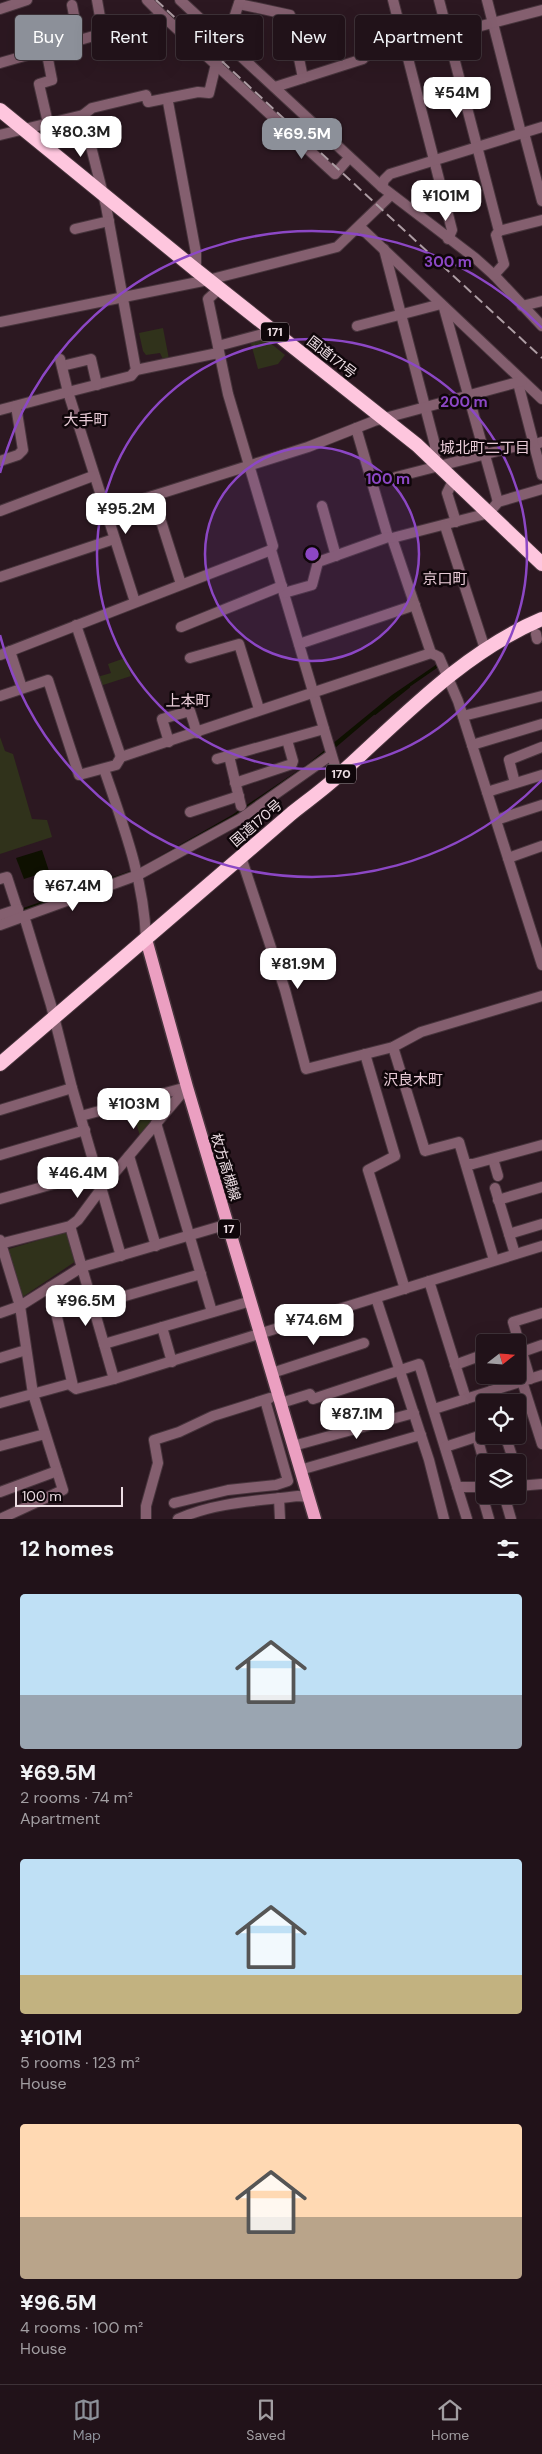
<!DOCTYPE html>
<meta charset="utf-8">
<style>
body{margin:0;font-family:"DM Sans","Noto Sans JP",sans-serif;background:#2d2026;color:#f1f3f6;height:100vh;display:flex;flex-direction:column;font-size:19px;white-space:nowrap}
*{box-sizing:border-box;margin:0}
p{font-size:16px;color:#a29ea2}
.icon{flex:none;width:28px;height:28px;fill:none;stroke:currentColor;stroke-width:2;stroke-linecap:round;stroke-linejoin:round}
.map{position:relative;height:1519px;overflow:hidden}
.sheet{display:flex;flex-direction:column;background:#211219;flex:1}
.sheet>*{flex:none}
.top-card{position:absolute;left:15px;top:15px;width:512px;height:45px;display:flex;gap:10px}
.needle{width:32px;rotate:73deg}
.controls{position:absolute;left:476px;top:1334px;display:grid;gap:10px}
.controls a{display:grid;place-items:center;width:50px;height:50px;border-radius:5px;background:#211219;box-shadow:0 5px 20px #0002,0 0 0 1px #3e3238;font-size:25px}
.scale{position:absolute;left:15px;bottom:12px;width:108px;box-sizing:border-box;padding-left:5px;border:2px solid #eddee4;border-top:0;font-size:14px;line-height:18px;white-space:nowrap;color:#eddee4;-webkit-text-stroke:4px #0f060a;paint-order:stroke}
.price{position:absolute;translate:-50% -42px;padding:0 11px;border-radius:10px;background:#fff;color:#222;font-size:16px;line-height:32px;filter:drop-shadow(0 1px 2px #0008)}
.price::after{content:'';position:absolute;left:50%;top:30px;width:15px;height:11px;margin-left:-8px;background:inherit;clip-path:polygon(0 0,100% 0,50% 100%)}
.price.current{background:#8c9099;color:#fff}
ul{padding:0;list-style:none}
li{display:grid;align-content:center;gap:10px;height:265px;padding:0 20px}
li span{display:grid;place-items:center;height:155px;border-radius:5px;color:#555}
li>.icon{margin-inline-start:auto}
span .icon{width:90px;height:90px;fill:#fffc;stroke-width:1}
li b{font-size:21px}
h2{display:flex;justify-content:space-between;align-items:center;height:60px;padding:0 20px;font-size:21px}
.pill{padding:0 18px;border-radius:5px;background:#211219;box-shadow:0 5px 20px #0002,0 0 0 1px #3e3238;font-size:18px;line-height:45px}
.pill.current{background:#8c9099;color:#fff}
.dock{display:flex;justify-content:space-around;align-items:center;height:70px;border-top:1px solid #3e3238;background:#211219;font-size:14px;color:#a29ea2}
.dock a{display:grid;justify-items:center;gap:2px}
.dock .current{color:#8c9099}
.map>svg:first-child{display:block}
.green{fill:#30321b}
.water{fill:#0e1000}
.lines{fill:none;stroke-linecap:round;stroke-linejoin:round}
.stream{stroke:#0e1000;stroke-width:2}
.minor-casing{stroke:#47343c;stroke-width:12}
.major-casing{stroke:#47343c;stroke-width:15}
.highway-casing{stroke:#47343c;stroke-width:16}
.minor{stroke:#845f6f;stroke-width:10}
.major{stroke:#eb9fc1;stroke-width:12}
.highway{stroke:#fec6de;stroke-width:14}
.rail{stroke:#ad9ca3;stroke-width:2;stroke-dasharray:10 5;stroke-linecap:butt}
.ring{fill:none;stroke:#8c47c5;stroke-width:2.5}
.labels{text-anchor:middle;stroke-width:5;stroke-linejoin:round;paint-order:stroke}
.shield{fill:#0f060a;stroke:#aa9da3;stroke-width:1}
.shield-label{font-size:12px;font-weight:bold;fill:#eddee4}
.street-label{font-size:14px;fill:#eddee4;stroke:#0f060a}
.neighbourhood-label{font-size:15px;fill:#e8cbd7;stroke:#0f060a}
.centre{fill:#8c47c5;stroke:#0f060a;stroke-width:2.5}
.ring-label{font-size:15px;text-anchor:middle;font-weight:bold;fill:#8c47c5;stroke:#0f060a;stroke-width:5;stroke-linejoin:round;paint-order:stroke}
</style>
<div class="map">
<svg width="542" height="1519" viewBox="0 0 542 1519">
<rect width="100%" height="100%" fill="#2c1821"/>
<g class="green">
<polygon points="163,328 169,359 163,359 160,353 146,355 143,351 139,333"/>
<polygon points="263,337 285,355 278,364 258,369 250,340"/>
<polygon points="125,658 131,676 100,686 97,677 111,673 108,664"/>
<polygon points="0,737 5,751 13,754 32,819 47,820 52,837 0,854"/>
<polygon points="171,1094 172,1097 140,1136 131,1106"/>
<polygon points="66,1232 69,1234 76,1261 21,1298 8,1252 9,1249"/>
</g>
<g class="water">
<polygon points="446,658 447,661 395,697 328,754 258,803 143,871 0,920 0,916 139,868 232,815 309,763 392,695"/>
<polygon points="42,850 49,871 24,879 16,858"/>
</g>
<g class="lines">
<polyline class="stream" points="375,714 409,687"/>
<g class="minor-casing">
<g id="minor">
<polyline points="97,0 103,34"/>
<polyline points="147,0 163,16"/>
<polyline points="180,0 382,187 475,258 494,275 542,326"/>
<polyline points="393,0 452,230 448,239"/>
<polyline points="439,0 499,231 496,235 504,264 494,275"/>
<polyline points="487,0 521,133"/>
<polyline points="239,4 290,15 303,78"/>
<polyline points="72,5 79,41"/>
<polyline points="0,9 27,0"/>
<polyline points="46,49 52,80 39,84 48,123"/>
<polyline points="362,57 542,10"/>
<polyline points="0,63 163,16 335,174 349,158"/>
<polyline points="275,87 363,59"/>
<polyline points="169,98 168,102 196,253 196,270"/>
<polyline points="83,115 106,206 136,370 131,376 68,392 135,602"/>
<polyline points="524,133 542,201"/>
<polyline points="0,135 83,115 92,108 146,95 148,102 198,92 209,93 216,64 228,49 228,36 240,0"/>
<polyline points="382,187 384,180 390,174 542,127"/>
<polyline points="360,227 542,399"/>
<polyline points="75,229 109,221"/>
<polyline points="499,231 542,220"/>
<polyline points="384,249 435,445 435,462"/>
<polyline points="219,289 208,299 228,394 273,546 271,550 338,776"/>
<polyline points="522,306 542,301"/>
<polyline points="444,308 498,502"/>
<polyline points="0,322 208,280 337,247 391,195"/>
<polyline points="357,326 441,304"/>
<polyline points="218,346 274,331"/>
<polyline points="62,366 91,359 97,385"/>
<polyline points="136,370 218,353"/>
<polyline points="518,383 534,445 542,442"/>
<polyline points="0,410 68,392 60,359"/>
<polyline points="356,428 388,537"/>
<polyline points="534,445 542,475"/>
<polyline points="0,461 18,455 23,450 16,406"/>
<polyline points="396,477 533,442"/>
<polyline points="454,479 447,493 456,522"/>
<polyline points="542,489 498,502 489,513 392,538 431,653 439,657 458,701 542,965"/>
<polyline points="153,496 181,584"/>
<polyline points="322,506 336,556"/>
<polyline points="0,511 93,476"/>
<polyline points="105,511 308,447 374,421 522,381"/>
<polyline points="445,526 485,649"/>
<polyline points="0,577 114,539"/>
<polyline points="284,593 312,585 318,562 388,537 392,538"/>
<polyline points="76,625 121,757"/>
<polyline points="181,627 282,586"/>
<polyline points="536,634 537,639"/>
<polyline points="299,644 415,605"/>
<polyline points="10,651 22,688"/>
<polyline points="0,655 271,550"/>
<polyline points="190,658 239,644 259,709"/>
<polyline points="0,696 48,680 79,775 116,765 121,757 431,653"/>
<polyline points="463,716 542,696"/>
<polyline points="169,742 162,719 190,711 197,733"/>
<polyline points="472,745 542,724"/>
<polyline points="229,756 241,806"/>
<polyline points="217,759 324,729"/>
<path d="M 104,769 C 123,825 144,879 146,939"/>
<polyline points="235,783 292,764 293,761 287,740"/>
<polyline points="515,783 509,760 542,747"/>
<polyline points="487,792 542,775"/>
<polyline points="190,812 239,796"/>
<polyline points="496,820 542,805"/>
<polyline points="241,857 285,990 306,1069 393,1047 421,1032 542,996"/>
<polyline points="508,858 542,846"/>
<polyline points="0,879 7,877 20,917"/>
<polyline points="0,915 18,909"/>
<polyline points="24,916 51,1005 72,1088"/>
<polyline points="0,925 138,875 240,819 331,755"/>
<polyline points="393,1047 425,1151 459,1142 494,1260"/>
<polyline points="365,1054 395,1156 368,1170 405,1289"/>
<polyline points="0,1110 72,1088 121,1256"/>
<polyline points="81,1116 187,1087"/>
<polyline points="156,1123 212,1312"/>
<polyline points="0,1155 85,1130"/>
<polyline points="129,1156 156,1246"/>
<polyline points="493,1159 498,1176"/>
<polyline points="466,1164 473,1164 542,1145"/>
<polyline points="495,1188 515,1254"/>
<polyline points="0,1199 96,1172"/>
<polyline points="498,1200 542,1187"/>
<polyline points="70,1226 114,1379"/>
<polyline points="509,1234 542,1224"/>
<polyline points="0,1240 20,1306 33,1394 63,1490 0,1519"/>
<polyline points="0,1244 70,1226 78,1220 101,1189 187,1087"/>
<polyline points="429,1281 466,1399"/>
<polyline points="50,1287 73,1386"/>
<polyline points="376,1298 429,1460 444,1519"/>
<polyline points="94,1305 201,1274"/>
<polyline points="0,1313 20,1306 82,1267 228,1224"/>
<polyline points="162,1327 172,1362"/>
<polyline points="104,1344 251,1301"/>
<polyline points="522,1352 542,1345"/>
<polyline points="0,1358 26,1350"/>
<polyline points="455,1365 485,1354"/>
<polyline points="272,1373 364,1343"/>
<polyline points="530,1379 513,1322 542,1313"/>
<polyline points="522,1381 542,1444"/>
<polyline points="491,1391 495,1402"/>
<polyline points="0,1403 69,1384 76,1389 114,1379 542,1246"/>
<polyline points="281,1403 310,1394 313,1399 419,1364 467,1519"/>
<polyline points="434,1409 542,1375"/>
<polyline points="505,1435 514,1462"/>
<polyline points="477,1437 485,1465"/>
<polyline points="0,1446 45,1434"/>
<polyline points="293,1446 414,1413"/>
<polyline points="445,1447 485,1434"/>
<polyline points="300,1470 421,1435"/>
<polyline points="518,1474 521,1486"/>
<polyline points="518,1486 542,1484"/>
<polyline points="457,1487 485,1487"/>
<polyline points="480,1488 489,1519"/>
<polyline points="0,1492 57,1471"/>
<polyline points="504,1495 511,1519"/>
<polyline points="279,1498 280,1519"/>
<polyline points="174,1503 228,1490 276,1485 288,1481 265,1400"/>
<polyline points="146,1519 146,1506 158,1463 154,1440 179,1432 213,1416 270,1398"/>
<path d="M 178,1519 C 215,1502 258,1501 298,1496 L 308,1497"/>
</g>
</g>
<g class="major-casing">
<polyline id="major" points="146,939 187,1087 315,1519"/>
</g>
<g class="highway-casing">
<g id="highway">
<polyline points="0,110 196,270 417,445 542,564"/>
<path d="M 0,1064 L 292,813 C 307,801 324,789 339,775 C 402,718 463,652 542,619"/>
</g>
</g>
<use href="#minor" class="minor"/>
<use href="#major" class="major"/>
<use href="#highway" class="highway"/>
<polyline class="rail" points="156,0 542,358"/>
</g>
<circle cx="312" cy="554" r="107" fill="#8c47c5" fill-opacity=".12"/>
<g class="ring">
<circle cx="312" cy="554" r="107"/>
<circle cx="312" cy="554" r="215"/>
<path d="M542 780A322 322 0 0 1 0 635M0 473A322 322 0 0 1 542 328"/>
</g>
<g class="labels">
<g class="shield">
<rect x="261" y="322.5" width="28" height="19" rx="4"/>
<rect x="326" y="764.5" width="30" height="19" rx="4"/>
<rect x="218" y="1219.5" width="22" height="19" rx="4"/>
</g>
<g class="shield-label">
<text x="275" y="336">171</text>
<text x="341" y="778">170</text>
<text x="229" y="1233">17</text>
</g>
<g class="street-label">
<text transform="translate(332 357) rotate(38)" y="5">国道171号</text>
<text transform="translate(256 823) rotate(-41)" y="5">国道170号</text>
<text transform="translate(226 1167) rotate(73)" y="5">枚方高槻線</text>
</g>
<g class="neighbourhood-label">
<text x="86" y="425">大手町</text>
<text x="485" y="453">城北町二丁目</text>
<text x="445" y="584">京口町</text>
<text x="188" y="706">上本町</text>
<text x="413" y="1085">沢良木町</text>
</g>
</g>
<circle cx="312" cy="554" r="8" class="centre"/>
<g class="ring-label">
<text x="448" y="267">300 m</text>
<text x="464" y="407">200 m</text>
<text x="388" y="484">100 m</text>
</g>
</svg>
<div class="controls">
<a><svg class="needle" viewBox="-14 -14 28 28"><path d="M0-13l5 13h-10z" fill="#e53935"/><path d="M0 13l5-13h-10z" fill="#a29ea2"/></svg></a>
<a><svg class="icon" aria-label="locate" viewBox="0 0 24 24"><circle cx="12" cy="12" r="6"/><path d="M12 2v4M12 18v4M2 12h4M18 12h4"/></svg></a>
<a><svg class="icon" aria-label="layers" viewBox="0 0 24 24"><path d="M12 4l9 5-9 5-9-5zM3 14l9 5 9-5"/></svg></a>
</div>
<div class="scale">100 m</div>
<b class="price" style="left:457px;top:119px">¥54M</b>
<b class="price" style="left:81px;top:158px">¥80.3M</b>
<b class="price current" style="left:302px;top:160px">¥69.5M</b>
<b class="price" style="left:446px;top:222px">¥101M</b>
<b class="price" style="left:126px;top:535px">¥95.2M</b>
<b class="price" style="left:73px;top:912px">¥67.4M</b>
<b class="price" style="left:298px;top:990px">¥81.9M</b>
<b class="price" style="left:134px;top:1130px">¥103M</b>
<b class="price" style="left:78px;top:1199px">¥46.4M</b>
<b class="price" style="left:86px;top:1327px">¥96.5M</b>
<b class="price" style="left:314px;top:1346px">¥74.6M</b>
<b class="price" style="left:357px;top:1440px">¥87.1M</b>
<div class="top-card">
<a class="pill current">Buy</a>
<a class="pill">Rent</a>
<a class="pill">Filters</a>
<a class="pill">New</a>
<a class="pill">Apartment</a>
</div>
</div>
<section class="sheet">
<h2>12 homes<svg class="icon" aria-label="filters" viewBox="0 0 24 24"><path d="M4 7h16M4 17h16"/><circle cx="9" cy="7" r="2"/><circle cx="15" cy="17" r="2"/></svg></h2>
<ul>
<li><span style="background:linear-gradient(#bfe0f5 65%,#9aa5b1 0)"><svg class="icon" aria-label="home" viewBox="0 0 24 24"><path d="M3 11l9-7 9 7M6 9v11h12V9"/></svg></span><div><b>¥69.5M</b><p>2 rooms · 74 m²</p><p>Apartment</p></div></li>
<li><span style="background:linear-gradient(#bfe0f5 75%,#c2b280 0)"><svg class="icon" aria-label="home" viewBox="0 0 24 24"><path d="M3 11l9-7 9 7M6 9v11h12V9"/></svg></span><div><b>¥101M</b><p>5 rooms · 123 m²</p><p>House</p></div></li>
<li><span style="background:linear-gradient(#ffd9b3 60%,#b9a48a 0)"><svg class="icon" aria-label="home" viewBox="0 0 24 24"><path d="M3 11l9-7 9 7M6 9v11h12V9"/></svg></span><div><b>¥96.5M</b><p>4 rooms · 100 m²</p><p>House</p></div></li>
</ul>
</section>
<nav class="dock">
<a class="current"><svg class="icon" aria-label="map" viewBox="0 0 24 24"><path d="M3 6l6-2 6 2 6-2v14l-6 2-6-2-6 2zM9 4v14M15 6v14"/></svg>Map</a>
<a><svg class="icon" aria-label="saved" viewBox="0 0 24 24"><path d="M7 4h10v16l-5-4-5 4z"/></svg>Saved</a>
<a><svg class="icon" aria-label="home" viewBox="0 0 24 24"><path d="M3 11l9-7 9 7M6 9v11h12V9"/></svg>Home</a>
</nav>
